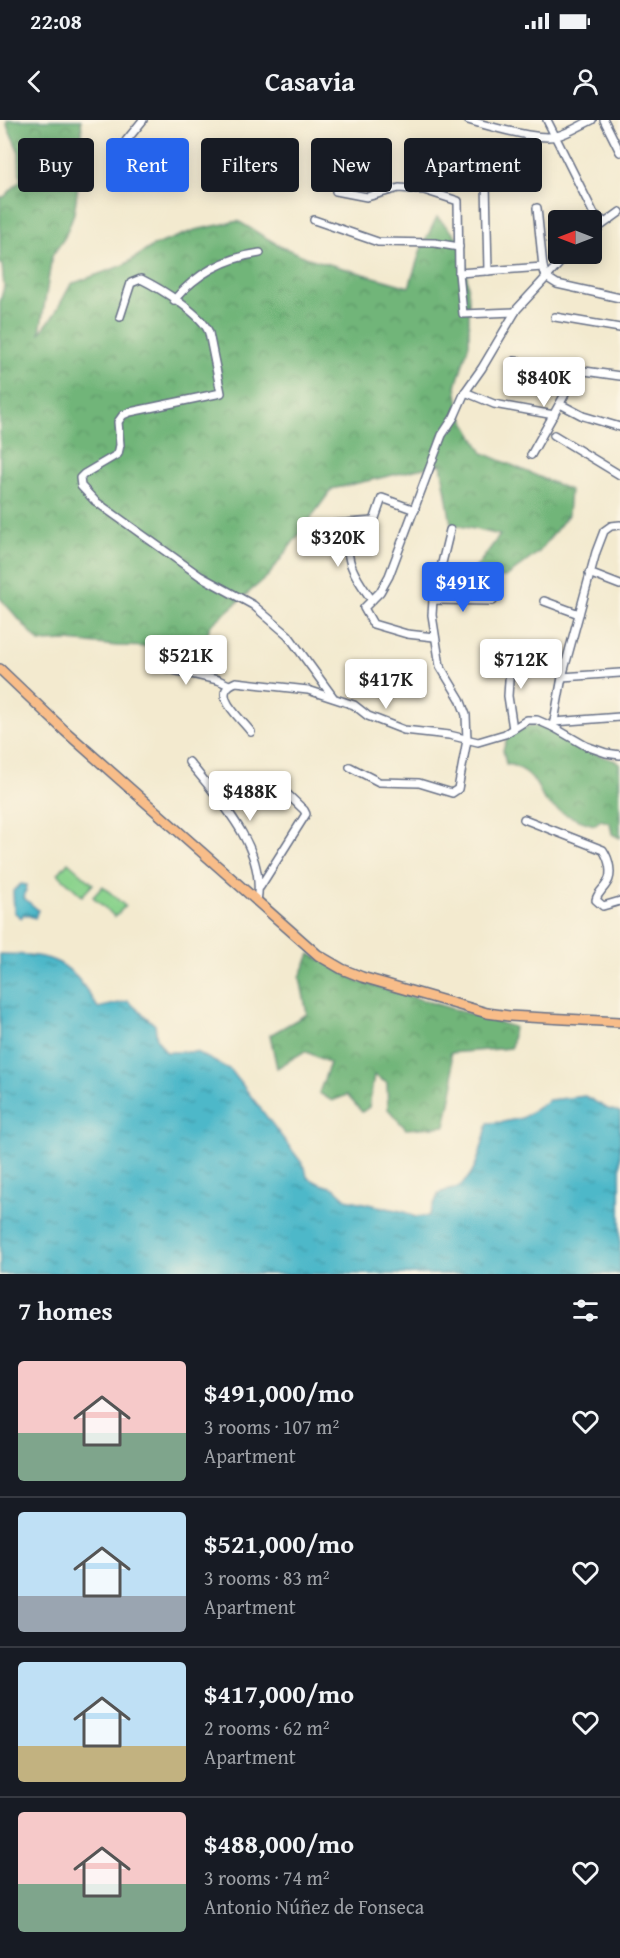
<!DOCTYPE html>
<meta charset="utf-8">
<style>
body{margin:0;font-family:"Gentium Book Plus",serif;background:#20242c;color:#f1f3f6;height:100vh;display:flex;flex-direction:column;font-size:22px;white-space:nowrap}
*{box-sizing:border-box;margin:0}
p{font-size:20px;color:#9ea1a6}
.icon{flex:none;width:33px;height:33px;fill:none;stroke:currentColor;stroke-width:2;stroke-linecap:round;stroke-linejoin:round}
.map{position:relative;height:1154px;overflow:hidden}
.sheet{display:flex;flex-direction:column;background:#171b24;flex:1}
.sheet>*{flex:none}
.banner{position:absolute;left:18px;top:18px;width:585px;height:54px;display:flex;gap:12px}
.needle{width:39px;rotate:270deg}
.tools{position:absolute;left:548px;top:90px;display:grid;gap:12px}
.tools a{display:grid;place-items:center;width:54px;height:54px;border-radius:6px;background:#171b24;box-shadow:0 3px 15px #0003;font-size:30px}
.price{position:absolute;translate:-50% -51px;padding:0 14px;border-radius:6px;background:#fff;color:#222;font-size:20px;line-height:39px;filter:drop-shadow(0 2px 3px #0008)}
.price::after{content:'';position:absolute;left:50%;top:36px;width:18px;height:14px;margin-left:-9px;background:inherit;clip-path:polygon(0 0,100% 0,50% 100%)}
.price.current{background:#2563eb;color:#fff}
ul{padding:0;list-style:none}
li{display:flex;align-items:center;gap:18px;height:150px;padding:0 18px}
li+li{border-top:2px solid #363941}
li span{display:grid;place-items:center;flex:none;width:168px;height:120px;border-radius:6px;color:#555}
li>.icon{margin-inline-start:auto}
span .icon{width:72px;height:72px;fill:#fffc;stroke-width:1}
li b{font-size:26px}
h2{display:flex;justify-content:space-between;align-items:center;height:72px;padding:0 18px;font-size:26px}
.chip{padding:0 21px;border-radius:6px;background:#171b24;box-shadow:0 3px 15px #0003;font-size:21px;line-height:54px}
.chip.current{background:#2563eb;color:#fff}
.status{display:flex;justify-content:space-between;align-items:center;height:42px;padding:0 30px;background:#171b24;direction:ltr}
.status svg{height:16px;fill:currentColor}
header{display:flex;justify-content:space-between;align-items:center;height:78px;padding:0 18px;background:#171b24;font-size:27px;font-weight:600}
.map>svg:first-child{display:block}
.grass{fill:#8cd38e;stroke:#548176;stroke-width:1.5}
.forest{fill:url(#forest-crowns);stroke:#46726c;stroke-width:1.5}
.water{fill:url(#water-ripples);stroke:#347494;stroke-width:1.5}
.lines{fill:none;stroke-linecap:round;stroke-linejoin:round}
.minor-casing{stroke:#677086;stroke-width:10}
.major-casing{stroke:#677086;stroke-width:12}
.minor{stroke:#fff;stroke-width:7}
.major{stroke:#f8bd89;stroke-width:9}
</style>
<div class="status"><b>22:08</b><svg viewBox="0 0 49 12"><path d="M0 12V9h3v3zM5 12V6h3v6zM10 12V3h3v9zM15 12V0h3v12zM26 1h20v11H26zM47 4h2v5h-2z"/></svg></div>
<header><svg class="icon" aria-label="back" viewBox="0 0 24 24"><path d="M15 5l-7 7 7 7"/></svg>Casavia<svg class="icon" aria-label="person" viewBox="0 0 24 24"><circle cx="12" cy="8" r="4"/><path d="M4 21q1-7 8-7t8 7"/></svg></header>
<div class="map">
<svg width="620" height="1154" viewBox="0 0 620 1154">
<defs>
<pattern id="forest-crowns" width="20" height="18" patternUnits="userSpaceOnUse" patternTransform="scale(1.5)"><rect width="20" height="18" fill="#71b579"/><path d="M2 6a3 3 0 1 1 6 0M12 15a3 3 0 1 1 6 0" fill="none" stroke="#5c9466"/></pattern>
<pattern id="water-ripples" width="26" height="14" patternUnits="userSpaceOnUse" patternTransform="scale(1.5)"><rect width="26" height="14" fill="#4db8c9"/><path d="M2 4q2-2 4 0t4 0M15 11q2-2 4 0t4 0" fill="none" stroke="#3f96a6"/></pattern>
</defs>
<rect width="100%" height="100%" fill="#fcf5e5"/>
<filter id="ink" filterUnits="userSpaceOnUse"><feTurbulence type="fractalNoise" baseFrequency=".0167" numOctaves="2"/><feDisplacementMap in="SourceGraphic" scale="12" xChannelSelector="R" yChannelSelector="G"/><feConvolveMatrix kernelMatrix="1 2 1 2 8 2 1 2 1" color-interpolation-filters="sRGB"/></filter>
<filter id="wash" filterUnits="userSpaceOnUse"><feTurbulence type="fractalNoise" baseFrequency=".008" numOctaves="4" result="noise"/><feDisplacementMap in="SourceGraphic" scale="24" xChannelSelector="R" yChannelSelector="G"/><feGaussianBlur stdDeviation="1.35" result="paint"/><feColorMatrix in="noise" values="0 0 0 0 0 0 0 0 0 0 0 0 0 0 0 0 0 1.4 0 .05"/><feComposite in="paint" operator="in"/></filter>
<g filter="url(#wash)">
<rect width="100%" height="100%" fill="#f3eacf"/>
<g class="grass">
<polygon points="68,742 93,764 82,776 58,754"/>
<polygon points="103,766 125,786 115,797 93,777"/>
</g>
<g class="forest">
<polygon points="7,0 81,0 82,14 76,33 78,66 74,93 65,117 52,136 40,213 54,195 71,164 124,145 153,126 195,110 238,101 280,126 308,138 409,167 421,129 437,97 464,124 469,180 469,224 456,266 460,293 483,333 570,370 568,395 539,432 506,457 469,457 500,415 451,404 441,344 332,369 269,455 210,506 203,528 117,526 68,521 39,522 0,478 0,182 4,167 2,145 0,143 0,77 4,77 20,61 19,32 7,5"/>
<path d="M 531,605 L 543,607 L 590,632 L 619,642 L 620,718 L 612,714 L 610,703 L 601,700 L 594,705 C 577,700 559,693 546,682 C 542,678 541,673 539,669 C 532,656 521,646 506,644 L 503,630 L 508,616 Z"/>
<polygon points="310,834 358,861 514,907 511,928 450,933 454,963 445,1006 406,1009 388,989 387,963 374,955 369,987 362,992 347,975 332,981 319,973 330,943 305,931 277,948 270,915 307,894 300,857"/>
</g>
<g class="water">
<polygon points="21,764 27,765 24,778 38,790 35,798 24,794 21,798 14,792 13,771"/>
<path d="M 0,834 C 56,834 69,840 98,888 L 128,881 L 155,905 L 157,919 L 166,932 L 196,932 L 231,950 L 305,1047 L 307,1057 L 320,1064 L 334,1068 L 346,1079 L 405,1092 L 415,1097 L 429,1096 L 439,1073 C 445,1071 452,1070 458,1067 C 478,1055 482,1023 488,1003 L 503,1002 L 522,998 L 549,980 L 585,976 L 608,989 L 620,992 L 620,1154 L 0,1154 Z"/>
</g>
</g>
<g filter="url(#ink)">
<g class="lines">
<g class="minor-casing">
<g id="minor">
<path d="M 468,0 C 488,6 538,21 557,16 C 569,13 581,5 592,0"/>
<polyline points="547,0 594,94 604,102"/>
<polyline points="604,0 620,32"/>
<polyline points="126,21 143,0"/>
<polyline points="486,63 488,151"/>
<polyline points="336,71 367,77 399,68 424,70 458,81 459,153 463,194 515,192"/>
<polyline points="537,88 543,147 546,157 557,164 620,178"/>
<polyline points="314,100 378,122 435,123 459,127"/>
<polyline points="591,113 620,92"/>
<polyline points="459,153 543,147"/>
<path d="M 174,180 C 197,153 225,138 260,133"/>
<path d="M 120,197 L 131,163 L 141,159 C 159,168 203,194 209,213 L 221,273 L 130,292 L 123,295 L 118,302 L 120,325 L 118,334 L 84,354 L 80,358 L 81,366 L 95,381 L 200,456 L 253,485 L 288,515 L 333,577"/>
<polyline points="555,197 620,208"/>
<polyline points="514,241 620,256"/>
<polyline points="465,272 494,284 554,295"/>
<polyline points="560,284 583,296 620,307"/>
<polyline points="554,315 620,355"/>
<polyline points="531,335 564,276 574,248"/>
<path d="M 346,403 C 347,441 349,449 372,480"/>
<polyline points="317,405 374,401 382,378 415,390"/>
<polyline points="589,453 620,465"/>
<polyline points="433,480 493,481"/>
<polyline points="544,481 579,494"/>
<polyline points="434,517 407,514 373,504 364,488 380,472 389,456 442,315 454,297 465,272 482,248 517,189 568,134"/>
<polyline points="511,531 508,576 513,609"/>
<polyline points="151,545 218,560 229,565"/>
<polyline points="562,557 620,553"/>
<polyline points="554,602 620,597"/>
<polyline points="553,607 562,557 596,432 604,411 611,406 620,405"/>
<path d="M 251,612 C 241,598 208,573 236,562 L 308,570 L 354,585 L 368,596 L 404,610 L 449,615 L 478,622 L 505,614 L 527,600 L 537,600 L 553,607 L 586,626 L 606,633 L 620,635"/>
<path d="M 189,642 C 219,679 267,729 257,781"/>
<polyline points="350,647 379,662 419,663 452,673 458,669 467,620 466,595 460,579 440,546 432,495 433,480 450,410"/>
<path d="M 524,699 L 603,730 C 609,739 613,754 607,763 C 603,770 598,772 596,780 L 603,786 L 620,781"/>
<polyline points="260,767 306,694 304,690 281,668"/>
</g>
</g>
<g class="major-casing">
<polyline id="major" points="0,549 65,611 318,835 342,849 362,857 487,893 509,896 620,902"/>
</g>
<use href="#minor" class="minor"/>
<use href="#major" class="major"/>
</g>
</g>
</svg>
<div class="tools">
<a><svg class="needle" viewBox="-14 -14 28 28"><path d="M0-13l5 13h-10z" fill="#e53935"/><path d="M0 13l5-13h-10z" fill="#9ea1a6"/></svg></a>
</div>
<b class="price" style="left:544px;top:288px">$840K</b>
<b class="price" style="left:338px;top:448px">$320K</b>
<b class="price current" style="left:463px;top:493px">$491K</b>
<b class="price" style="left:186px;top:566px">$521K</b>
<b class="price" style="left:521px;top:570px">$712K</b>
<b class="price" style="left:386px;top:590px">$417K</b>
<b class="price" style="left:250px;top:702px">$488K</b>
<div class="banner">
<a class="chip">Buy</a>
<a class="chip current">Rent</a>
<a class="chip">Filters</a>
<a class="chip">New</a>
<a class="chip">Apartment</a>
</div>
</div>
<section class="sheet">
<h2>7 homes<svg class="icon" aria-label="filters" viewBox="0 0 24 24"><path d="M4 7h16M4 17h16"/><circle cx="9" cy="7" r="2"/><circle cx="15" cy="17" r="2"/></svg></h2>
<ul>
<li><span style="background:linear-gradient(#f6c9c9 60%,#7fa58c 0)"><svg class="icon" aria-label="home" viewBox="0 0 24 24"><path d="M3 11l9-7 9 7M6 9v11h12V9"/></svg></span><div><b>$491,000/mo</b><p>3 rooms · 107 m²</p><p>Apartment</p></div><svg class="icon" aria-label="heart" viewBox="0 0 24 24"><path d="M12 20l-8-8c-3-5 5-10 8-4 3-6 11-1 8 4z"/></svg></li>
<li><span style="background:linear-gradient(#bfe0f5 70%,#9aa5b1 0)"><svg class="icon" aria-label="home" viewBox="0 0 24 24"><path d="M3 11l9-7 9 7M6 9v11h12V9"/></svg></span><div><b>$521,000/mo</b><p>3 rooms · 83 m²</p><p>Apartment</p></div><svg class="icon" aria-label="heart" viewBox="0 0 24 24"><path d="M12 20l-8-8c-3-5 5-10 8-4 3-6 11-1 8 4z"/></svg></li>
<li><span style="background:linear-gradient(#bfe0f5 70%,#c2b280 0)"><svg class="icon" aria-label="home" viewBox="0 0 24 24"><path d="M3 11l9-7 9 7M6 9v11h12V9"/></svg></span><div><b>$417,000/mo</b><p>2 rooms · 62 m²</p><p>Apartment</p></div><svg class="icon" aria-label="heart" viewBox="0 0 24 24"><path d="M12 20l-8-8c-3-5 5-10 8-4 3-6 11-1 8 4z"/></svg></li>
<li><span style="background:linear-gradient(#f6c9c9 60%,#7fa58c 0)"><svg class="icon" aria-label="home" viewBox="0 0 24 24"><path d="M3 11l9-7 9 7M6 9v11h12V9"/></svg></span><div><b>$488,000/mo</b><p>3 rooms · 74 m²</p><p>Antonio Núñez de Fonseca</p></div><svg class="icon" aria-label="heart" viewBox="0 0 24 24"><path d="M12 20l-8-8c-3-5 5-10 8-4 3-6 11-1 8 4z"/></svg></li>
</ul>
</section>
